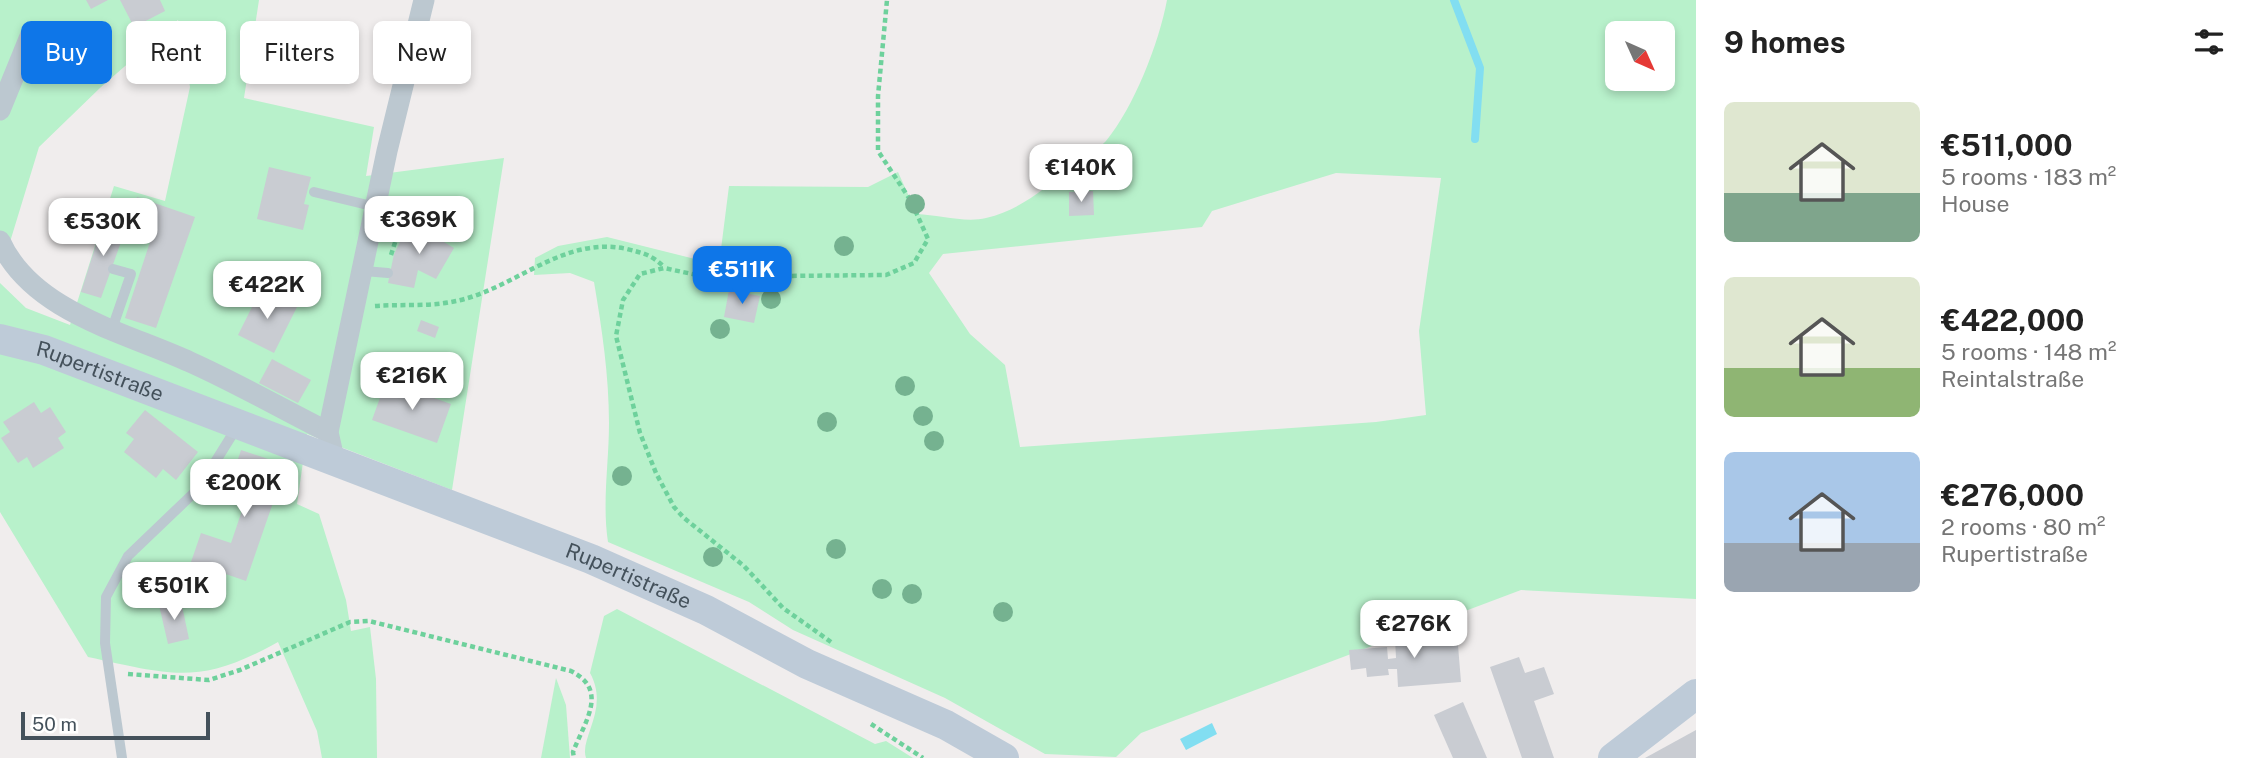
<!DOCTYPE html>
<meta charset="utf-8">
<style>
body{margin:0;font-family:"Public Sans",sans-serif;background:#f6f6f6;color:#222;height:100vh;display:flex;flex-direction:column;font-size:26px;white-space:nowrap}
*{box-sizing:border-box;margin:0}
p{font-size:23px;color:#767676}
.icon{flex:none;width:38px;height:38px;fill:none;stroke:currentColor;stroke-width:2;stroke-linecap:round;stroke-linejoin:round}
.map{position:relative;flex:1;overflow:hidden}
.drawer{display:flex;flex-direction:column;background:#fff;width:560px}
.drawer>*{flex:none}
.guide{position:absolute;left:21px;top:21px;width:665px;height:63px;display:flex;gap:14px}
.needle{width:46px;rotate:135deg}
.fabs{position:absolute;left:1605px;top:21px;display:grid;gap:14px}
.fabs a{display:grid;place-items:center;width:70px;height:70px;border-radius:10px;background:#fff;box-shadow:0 4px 10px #0003;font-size:35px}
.scale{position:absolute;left:21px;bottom:18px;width:189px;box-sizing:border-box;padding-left:7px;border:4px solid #44515b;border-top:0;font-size:19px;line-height:24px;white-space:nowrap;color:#44515b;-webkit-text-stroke:5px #fff;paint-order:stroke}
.price{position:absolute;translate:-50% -60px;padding:0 16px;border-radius:14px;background:#fff;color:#222;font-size:23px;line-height:46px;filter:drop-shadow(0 2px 4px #0008)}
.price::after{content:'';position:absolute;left:50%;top:42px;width:21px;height:16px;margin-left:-10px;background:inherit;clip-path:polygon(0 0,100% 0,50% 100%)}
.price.current{background:#0e76e8;color:#fff}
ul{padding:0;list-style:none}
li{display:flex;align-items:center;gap:21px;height:175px;padding:0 28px}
li span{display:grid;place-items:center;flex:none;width:196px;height:140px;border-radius:10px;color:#555}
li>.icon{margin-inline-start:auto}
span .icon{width:84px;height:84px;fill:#fffc;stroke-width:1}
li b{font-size:30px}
h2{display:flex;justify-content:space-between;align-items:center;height:84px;padding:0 28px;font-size:30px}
.tag{padding:0 24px;border-radius:10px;background:#fff;box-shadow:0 4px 10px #0003;font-size:24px;line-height:63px}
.tag.current{background:#0e76e8;color:#fff}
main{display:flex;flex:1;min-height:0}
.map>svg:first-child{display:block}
.green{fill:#b8f1cb;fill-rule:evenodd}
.water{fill:#82def1}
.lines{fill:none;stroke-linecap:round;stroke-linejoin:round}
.stream{stroke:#82def1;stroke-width:8}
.building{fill:#c9ccd2}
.path{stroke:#6ed19c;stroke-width:4.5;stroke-dasharray:5 3.5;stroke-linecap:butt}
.lane{stroke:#bcc8d0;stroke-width:10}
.street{stroke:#bcc8d0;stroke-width:21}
.secondary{stroke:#becbd8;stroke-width:30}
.tree{fill:#75b290}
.labels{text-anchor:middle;stroke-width:5;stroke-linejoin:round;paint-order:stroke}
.street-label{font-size:21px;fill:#44515b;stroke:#fff}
</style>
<main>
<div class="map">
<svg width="1696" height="758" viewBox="0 0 1696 758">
<rect width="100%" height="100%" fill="#f0eded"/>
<g class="green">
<path d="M 0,0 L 259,0 L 244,98 L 374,127 L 366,176 L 504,158 L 452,490 L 307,434 L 297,504 L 319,514 L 346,600 L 351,631 L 370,627 L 376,679 L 377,758 L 322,758 L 317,731 L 278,642 C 199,686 172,675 88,657 L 0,512 L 0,283 L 26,308 L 70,325 L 114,186 L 165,201 L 190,87 L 178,20 L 101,87 L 39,147 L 6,255 L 0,258 Z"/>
<path d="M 1167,0 L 1696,0 L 1696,599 L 1521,590 L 1141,733 L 1116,757 L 1045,754 L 945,698 L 793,630 L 749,602 L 608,542 C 602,503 609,463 609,423 C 609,376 602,329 594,282 L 570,273 L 534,275 L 535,258 L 558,246 L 607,237 L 719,265 L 729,186 L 868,187 L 898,172 L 917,214 C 938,215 966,223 986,218 C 1022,209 1044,189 1071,166 C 1082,157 1097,151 1106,141 C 1134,107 1159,43 1167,0 ZM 1617,33 L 1662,33 L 1662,79 L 1617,79 ZM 1336,173 L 1441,178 L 1419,331 L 1426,415 L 1376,422 L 1020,447 L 1005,365 L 970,334 L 929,273 L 943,254 L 1202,227 L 1212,211 Z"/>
<path d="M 617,609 L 875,744 L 886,741 L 913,758 L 586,758 C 579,738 610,709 590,673 L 604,616 Z"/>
<polygon points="556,678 566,705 570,758 541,758"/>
</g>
<polygon class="water" points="1212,723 1217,734 1186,750 1180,739"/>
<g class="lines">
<polyline class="stream" points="1454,0 1480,68 1475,139"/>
</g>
<g class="building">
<polygon points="86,0 108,0 91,9"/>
<polygon points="120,0 160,0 165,11 134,27"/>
<polygon points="269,167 311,177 304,204 309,205 303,230 257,219"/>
<polygon points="1093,191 1094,215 1069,216 1069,192"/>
<polygon points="137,197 195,217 156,328 125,318 150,242 125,234"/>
<polygon points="106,213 125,220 122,229 114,228 110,239 121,242 101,298 81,292"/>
<polygon points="409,224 420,230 421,226 445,238 444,242 454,248 436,279 418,270 414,288 388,283 394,254"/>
<polygon points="261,289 297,307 274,353 238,335"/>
<polygon points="729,290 760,296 754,323 724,317"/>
<polygon points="421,320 439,327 435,338 417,331"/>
<polygon points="272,359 311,380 298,403 259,383"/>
<polygon points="386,381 451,404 437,443 372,420"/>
<polygon points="34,402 41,413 50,407 66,432 58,438 64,448 33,468 27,457 18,463 1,438 10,432 3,422"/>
<polygon points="145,410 198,452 176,480 163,469 156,478 124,452 134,439 126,433"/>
<polygon points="241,450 286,465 246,581 191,562 201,533 231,543 250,487 231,480"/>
<polygon points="181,601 189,639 168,644 159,605"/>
<polygon points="1457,633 1461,682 1398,687 1397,669 1388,669 1389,675 1367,677 1366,668 1351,670 1349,650 1387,647 1388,659 1396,658 1395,638"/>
<polygon points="1519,657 1525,673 1544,667 1554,694 1534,701 1554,758 1522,758 1490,667"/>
<polygon points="1463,702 1487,758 1453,758 1434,715"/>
<polygon points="1696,730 1696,758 1645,758"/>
</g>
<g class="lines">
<g class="path">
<polyline points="391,255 405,211 412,206 429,204 441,213 450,232"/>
<path d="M 375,306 C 401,304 430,307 456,301 C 515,289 563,235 627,249 C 643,253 652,255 664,267"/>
<polyline points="831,642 783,608 744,566 684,518 674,507 656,473 640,433 616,336 623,300 640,274 664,268 739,284 783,276 886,275 914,263 928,239 911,201 878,151 878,96 887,0"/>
<path d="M 128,674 L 209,680 L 240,670 L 350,622 L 369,621 L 571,671 C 609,690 585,721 573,752 L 574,758"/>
<polyline points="871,724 923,758"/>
</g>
<g class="lane">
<polyline points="314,192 376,207"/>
<polyline points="364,271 388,273"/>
<polyline points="112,329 131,274 113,269"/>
<polyline points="122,758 105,643 106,597 128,556 199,488 237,427"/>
</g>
<g class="street">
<polyline points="0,110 31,34"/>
<path d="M 0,241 C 32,312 125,332 190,362 C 237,383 282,409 328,432"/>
<polyline points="335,463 328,432 387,151 424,0"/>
</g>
<g class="secondary">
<path id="s1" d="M 0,339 L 44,350 L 591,559 L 706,610 L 807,664 L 946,725 L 1004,758"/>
<polyline points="1613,758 1696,694"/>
</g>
</g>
<g class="tree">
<circle cx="915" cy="204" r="10"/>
<circle cx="844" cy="246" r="10"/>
<circle cx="771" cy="299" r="10"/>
<circle cx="720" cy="329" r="10"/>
<circle cx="905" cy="386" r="10"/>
<circle cx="923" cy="416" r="10"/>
<circle cx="827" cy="422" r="10"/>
<circle cx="934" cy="441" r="10"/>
<circle cx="622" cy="476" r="10"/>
<circle cx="836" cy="549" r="10"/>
<circle cx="713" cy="557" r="10"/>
<circle cx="882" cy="589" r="10"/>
<circle cx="912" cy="594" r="10"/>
<circle cx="1003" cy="612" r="10"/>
</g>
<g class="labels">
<g class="street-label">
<text dy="7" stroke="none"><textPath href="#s1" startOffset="105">Rupertistraße</textPath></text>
<text dy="7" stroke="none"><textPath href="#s1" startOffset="672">Rupertistraße</textPath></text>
</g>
</g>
</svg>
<div class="fabs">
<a><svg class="needle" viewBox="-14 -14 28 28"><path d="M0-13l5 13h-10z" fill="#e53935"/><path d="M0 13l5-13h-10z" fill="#767676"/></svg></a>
</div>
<div class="scale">50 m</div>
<b class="price" style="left:1081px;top:204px">€140K</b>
<b class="price" style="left:419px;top:256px">€369K</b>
<b class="price" style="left:103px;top:258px">€530K</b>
<b class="price current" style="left:742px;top:306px">€511K</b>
<b class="price" style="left:267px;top:321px">€422K</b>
<b class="price" style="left:412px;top:412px">€216K</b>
<b class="price" style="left:244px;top:519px">€200K</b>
<b class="price" style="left:174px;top:622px">€501K</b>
<b class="price" style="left:1414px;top:660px">€276K</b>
<div class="guide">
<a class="tag current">Buy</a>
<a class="tag">Rent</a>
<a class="tag">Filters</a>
<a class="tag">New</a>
</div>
</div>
<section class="drawer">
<h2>9 homes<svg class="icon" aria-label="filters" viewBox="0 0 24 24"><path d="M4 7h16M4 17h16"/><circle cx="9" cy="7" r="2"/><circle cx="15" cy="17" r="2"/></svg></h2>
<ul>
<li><span style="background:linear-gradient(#dfe7d0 65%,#7fa58c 0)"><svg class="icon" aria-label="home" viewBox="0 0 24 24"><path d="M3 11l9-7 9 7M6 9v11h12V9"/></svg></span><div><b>€511,000</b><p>5 rooms · 183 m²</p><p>House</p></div></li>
<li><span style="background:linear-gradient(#dfe7d0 65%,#8fb573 0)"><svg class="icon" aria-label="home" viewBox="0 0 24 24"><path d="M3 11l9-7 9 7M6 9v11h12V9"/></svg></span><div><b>€422,000</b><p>5 rooms · 148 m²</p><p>Reintalstraße</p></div></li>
<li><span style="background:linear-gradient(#a9c7e8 65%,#9aa5b1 0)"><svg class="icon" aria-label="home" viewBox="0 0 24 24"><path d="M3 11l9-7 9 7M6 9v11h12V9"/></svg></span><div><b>€276,000</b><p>2 rooms · 80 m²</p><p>Rupertistraße</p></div></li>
</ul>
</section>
</main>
